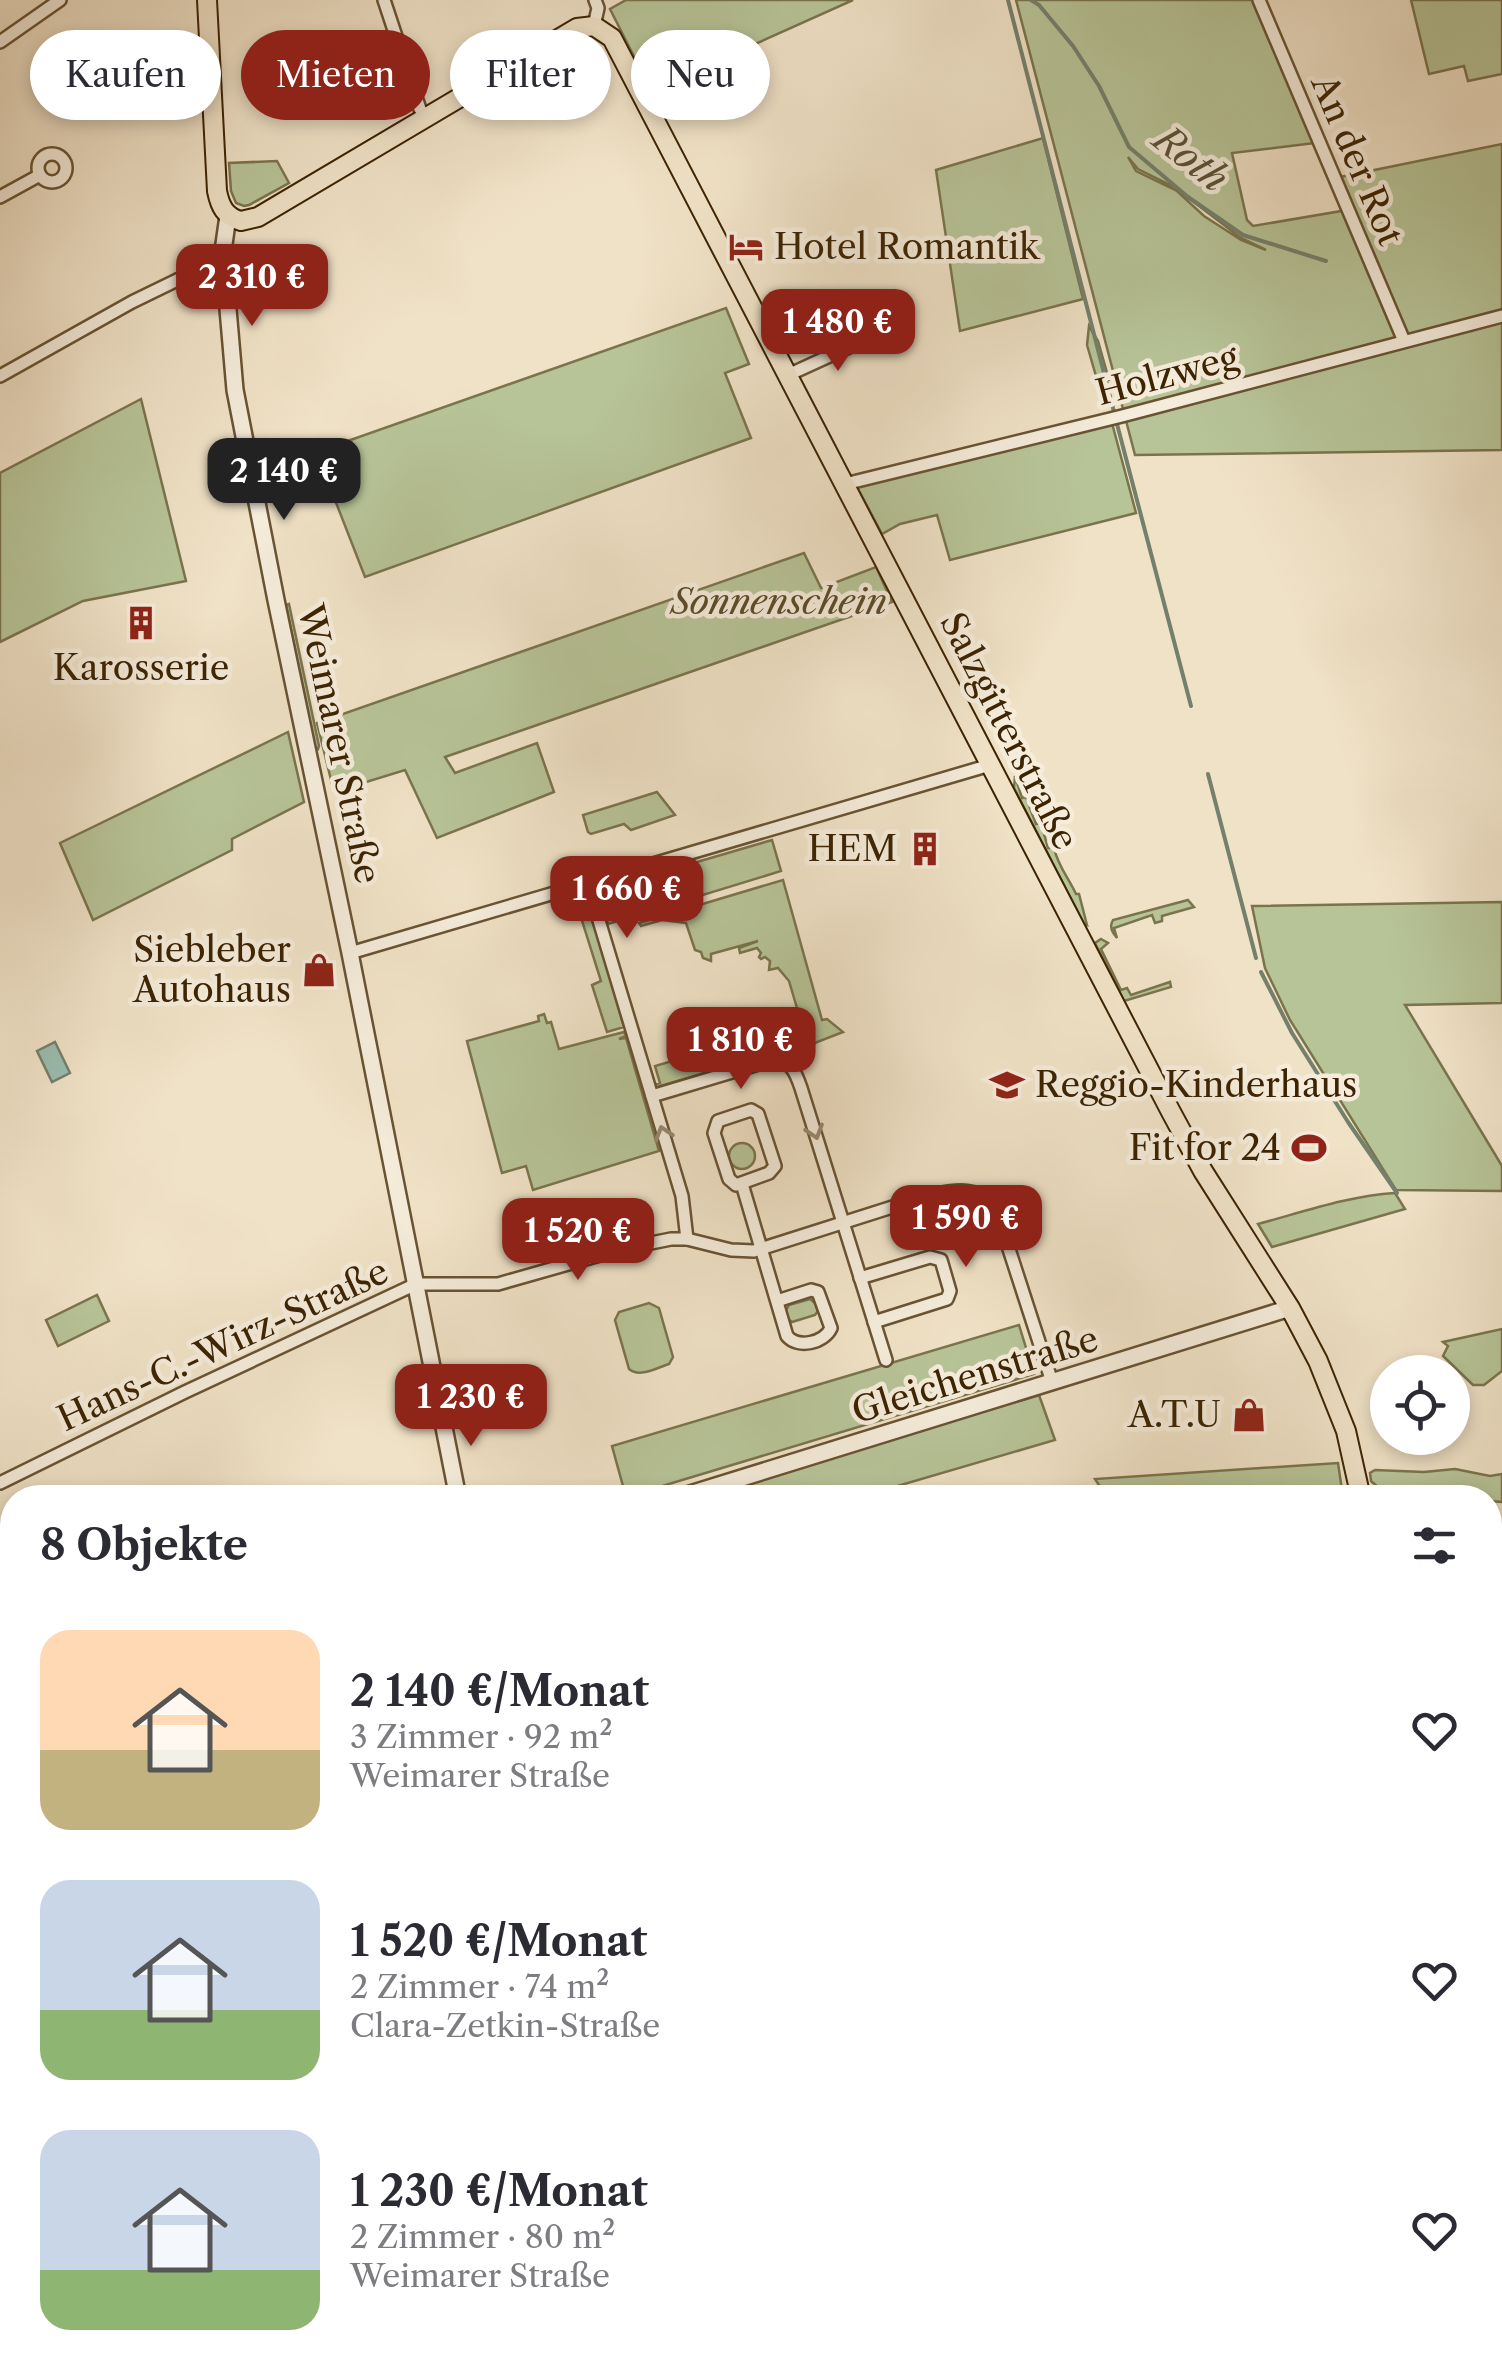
<!DOCTYPE html>
<html lang="de">
<meta charset="utf-8">
<style>
body{margin:0;font-family:"Libre Caslon Text",serif;background:#f2f2f3;color:#2b2b33;height:100vh;display:flex;flex-direction:column;font-size:38px;white-space:nowrap}
*{box-sizing:border-box;margin:0}
p{font-size:32px;color:#7c7c81}
.icon{flex:none;width:55px;height:55px;fill:none;stroke:currentColor;stroke-width:2;stroke-linecap:round;stroke-linejoin:round}
.map{position:relative;flex:1;overflow:hidden}
.side{position:absolute;left:0px;top:1485px;width:1502px;height:892px;display:flex;flex-direction:column;background:#fff;border-radius:40px 40px 0 0;box-shadow:0 5px 15px #0003}
.side>*{flex:none}
.guide{position:absolute;left:30px;top:30px;width:1000px;height:90px;display:flex;gap:20px}
.tools{position:absolute;left:1370px;top:1355px;display:grid;gap:20px}
.tools a{display:grid;place-items:center;width:100px;height:100px;border-radius:50%;background:#fff;box-shadow:0 5px 15px #0003;font-size:50px}
.price{position:absolute;translate:-50% -85px;padding:0 22px;border-radius:20px;background:#8f2418;color:#fff;font-size:32px;line-height:65px;filter:drop-shadow(0 2px 5px #0008)}
.price::after{content:'';position:absolute;left:50%;top:60px;width:30px;height:22px;margin-left:-15px;background:inherit;clip-path:polygon(0 0,100% 0,50% 100%)}
.price.active{background:#222;color:#fff}
ul{padding:0;list-style:none}
li{display:flex;align-items:center;gap:30px;height:250px;padding:0 40px}
li span{display:grid;place-items:center;flex:none;width:280px;height:200px;border-radius:30px;color:#555}
li>.icon{margin-inline-start:auto}
span .icon{width:120px;height:120px;fill:#fffc;stroke-width:1}
li b{font-size:42px}
h2{display:flex;justify-content:space-between;align-items:center;height:120px;padding:0 40px;font-size:42px}
.pill{padding:0 35px;border-radius:45px;background:#fff;box-shadow:0 5px 15px #0003;font-size:35px;line-height:90px}
.pill.active{background:#8f2418;color:#fff}
.map>svg:first-child{display:block}
.green{fill:#b7c498;stroke:#7a744d;stroke-width:2.5;fill-rule:evenodd}
.water{fill:#9abeb2;stroke:#74806c;stroke-width:2.5}
.lines{fill:none;stroke-linecap:round;stroke-linejoin:round}
.stream{stroke:#74806c;stroke-width:4}
.river{stroke:#9abeb2;stroke-width:20}
.minor-casing{stroke:#695333;stroke-width:16}
.tertiary-casing{stroke:#695333;stroke-width:20}
.secondary-casing{stroke:#3c2302;stroke-width:22}
.primary-casing{stroke:#3c2302;stroke-width:22}
.minor{stroke:#f5ecdb;stroke-width:11}
.tertiary{stroke:#f5ecdb;stroke-width:15}
.secondary{stroke:#f5ecdb;stroke-width:18}
.primary{stroke:#f0e2c7;stroke-width:18}
.rail-casing{stroke:#3c2302;stroke-width:8}
.rail{stroke:#f5ecdb;stroke-width:4;stroke-dasharray:11;stroke-linecap:butt}
.oneway{stroke:#98886e}
.labels{text-anchor:middle;stroke-width:9;stroke-linejoin:round;paint-order:stroke}
.street-label{font-size:35px;fill:#3c2302;stroke:#f5ecdb}
.poi-label{font-size:35px;fill:#3c2302;stroke:#f5ecdb;text-anchor:end}
.park-label{font-size:35px;font-style:italic;fill:#5b4b28;stroke:#f5ecdb}
.water-label{font-size:38px;font-style:italic;fill:#585237;stroke:#f5ecdb}
</style>
<div class="map">
<svg width="1502" height="2377" viewBox="0 0 1502 2377">
<rect width="100%" height="100%" fill="#f0e2c7"/>
<filter id="stains"><feTurbulence type="fractalNoise" baseFrequency=".002" numOctaves="4"/><feColorMatrix values="0 0 0 0 .2 0 0 0 0 .09 0 0 0 0 .02 0 0 0 .5 -.17"/></filter>
<radialGradient id="worn" r=".72"><stop offset=".6" stop-color="#630" stop-opacity="0"/><stop offset="1" stop-color="#630" stop-opacity=".3"/></radialGradient>
<g class="green">
<polygon points="626,0 853,0 744,49 653,94 610,9"/>
<path d="M 1016,0 L 1253,0 L 1315,143 L 1232,153 L 1247,220 L 1253,226 L 1353,209 L 1340,177 L 1502,144 L 1502,450 L 1135,455 ZM 1128,157 L 1138,169 L 1174,187 L 1241,238 L 1266,250 L 1241,240 L 1204,216 L 1177,191 L 1136,171 Z"/>
<polygon points="1411,0 1502,0 1502,74 1468,81 1464,66 1429,74"/>
<polygon points="1043,138 1083,299 960,331 936,170"/>
<polygon points="277,161 289,183 249,205 244,206 236,203 231,191 229,163"/>
<polygon points="726,308 749,364 725,373 751,438 365,577 328,482 270,495 265,470"/>
<polygon points="1089,326 1098,341 1109,380 1098,383 1087,345"/>
<polygon points="141,399 186,581 83,601 0,642 0,473"/>
<polygon points="1112,423 1136,513 950,560 937,515 900,524 882,534 857,487"/>
<polygon points="804,553 821,588 876,567 892,602 445,757 455,773 537,743 554,792 437,838 405,770 334,792 317,723"/>
<polygon points="289,604 319,746 318,749 315,747 286,605"/>
<polygon points="288,732 304,802 232,839 232,850 93,920 60,843"/>
<path d="M 1015,776 L 1022,798 L 1026,797 L 1036,824 L 1041,823 L 1048,848 L 1054,848 C 1058,866 1068,877 1076,894 L 1079,894 L 1087,925 L 1084,924 L 1014,788 Z"/>
<polygon points="657,792 675,815 631,830 624,824 591,834 588,832 583,815"/>
<polygon points="772,840 781,871 608,924 600,901 608,888"/>
<polygon points="783,880 822,1020 827,1019 843,1032 817,1042 800,1053 792,1056 774,1052 654,1088 652,1085 660,1083 655,1066 679,1059 678,1052 705,1043 706,1045 721,1041 722,1043 763,1031 765,1033 797,1023 795,1020 799,1015 789,981 778,968 769,970 770,961 765,957 761,959 759,957 761,953 757,948 740,953 739,948 758,941 711,954 711,961 703,958 701,952 695,950 686,923 662,920 641,926 639,923"/>
<polygon points="579,895 585,895 588,899 616,990 614,992 624,1027 607,1032 592,985 601,981 578,908 582,906"/>
<path d="M 1188,900 L 1194,907 L 1162,916 L 1162,921 L 1155,923 L 1152,915 L 1114,928 L 1117,938 C 1112,932 1109,927 1113,920 Z"/>
<polygon points="1502,902 1502,1003 1405,1005 1502,1166 1502,1191 1396,1190 1290,1020 1265,968 1252,906"/>
<polygon points="1101,939 1108,943 1101,949 1121,990 1127,988 1131,995 1170,982 1171,987 1124,1001 1095,943"/>
<polygon points="544,1014 547,1023 551,1022 559,1049 624,1032 626,1036 619,1039 626,1038 659,1151 533,1190 526,1166 502,1173 467,1041 539,1021 538,1016"/>
<circle cx="742" cy="1156" r="13"/>
<path d="M 1395,1193 L 1405,1209 L 1272,1247 L 1258,1224 C 1303,1212 1348,1196 1395,1193 Z"/>
<polygon points="97,1295 109,1321 58,1346 46,1320"/>
<polygon points="810,1299 815,1303 818,1311 815,1315 792,1322 788,1319 786,1310 789,1305"/>
<path d="M 649,1303 L 659,1308 L 673,1357 L 669,1364 C 656,1368 640,1378 629,1369 L 615,1320 L 619,1312 Z"/>
<polygon points="1019,1325 1034,1374 626,1497 612,1446"/>
<polygon points="1502,1329 1502,1371 1484,1385 1473,1385 1443,1356 1448,1346 1443,1342"/>
<polygon points="1039,1395 1055,1440 860,1497 694,1498"/>
<polygon points="1338,1463 1343,1497 1107,1497 1095,1479"/>
<polygon points="1455,1469 1490,1476 1502,1474 1502,1502 1490,1501 1490,1498 1398,1493 1379,1488 1371,1481 1370,1473 1375,1470 1424,1472"/>
<polygon points="1490,1552 1502,1553 1502,1590 1490,1587"/>
<polygon points="12,1999 12,2039 0,2049 0,2012"/>
</g>
<polygon class="water" points="55,1042 70,1073 52,1082 37,1051"/>
<g class="lines">
<g class="stream">
<polyline points="1008,0 1114,412"/>
<polyline points="1031,0 1039,5 1073,46 1099,86 1129,147 1188,197 1243,235 1326,261"/>
<polyline points="1117,424 1191,706"/>
<polyline points="1208,774 1256,958"/>
<polyline points="1261,972 1292,1033 1348,1122 1397,1193"/>
</g>
<g class="river">
<polyline points="1490,2185 1502,2184"/>
<polyline points="979,2377 991,2365"/>
</g>
<g class="minor-casing">
<g id="minor">
<polyline points="384,0 420,109 426,118"/>
<polyline points="1259,0 1404,341"/>
<polyline points="594,26 598,8 595,0"/>
<polyline points="0,42 60,0"/>
<circle cx="52" cy="168" r="14"/>
<polyline points="0,197 40,175"/>
<polyline points="788,375 871,337"/>
<polyline points="0,376 132,302 208,265 223,262"/>
<polyline points="845,484 1122,416 1502,316"/>
<polyline points="588,884 682,1196 687,1239"/>
<polyline points="350,953 990,765"/>
<path d="M 652,1096 L 772,1060 C 790,1058 796,1073 801,1088 L 886,1360"/>
<polygon points="751,1110 758,1114 775,1166 769,1173 736,1185 729,1179 714,1133 718,1121"/>
<path d="M 742,1184 L 787,1336 C 798,1349 824,1343 831,1328 L 818,1292 L 811,1290 L 777,1301"/>
<polyline points="860,1278 930,1257 941,1260 950,1291 947,1299 874,1322"/>
<path d="M 0,1483 L 185,1392 L 416,1284 L 498,1284 L 621,1249 L 671,1239 L 687,1239 L 731,1250 L 754,1251 L 930,1195 C 957,1190 982,1185 997,1212 L 1052,1382"/>
<polyline points="1490,1675 1502,1677"/>
<polyline points="1490,1819 1502,1817"/>
<polyline points="1490,1992 1502,1989"/>
<polyline points="1286,2365 1289,2377"/>
<polyline points="1431,2365 1443,2377"/>
<polyline points="710,2377 711,2365"/>
</g>
</g>
<g class="tertiary-casing">
<g id="tertiary">
<polyline points="228,216 223,251 235,390 276,600 350,953 458,1498"/>
<polyline points="677,1498 1290,1308"/>
<polyline points="0,1734 12,1727"/>
</g>
</g>
<g class="secondary-casing">
<g id="secondary">
<polyline points="1490,2273 1502,2270"/>
<polyline points="1490,2295 1502,2291"/>
<polyline points="1162,2377 1212,2365"/>
</g>
</g>
<g class="primary-casing">
<g id="primary">
<path d="M 207,0 L 217,191 C 220,206 225,217 241,221 L 258,217 L 577,28 L 594,26 L 612,38 L 1171,1112 L 1203,1171 L 1290,1308 L 1318,1361 L 1346,1431 L 1361,1498"/>
<polyline points="1490,2079 1502,2085"/>
<polyline points="665,2377 670,2365"/>
</g>
</g>
<use href="#minor" class="minor"/>
<use href="#tertiary" class="tertiary"/>
<use href="#secondary" class="secondary"/>
<use href="#primary" class="primary"/>
<g class="rail-casing">
<g id="rail">
<polyline points="1490,1545 1502,1546"/>
<polyline points="0,2057 12,2047"/>
</g>
</g>
<use href="#rail" class="rail"/>
</g>
<defs><path id="oneway-chevron" d="M-2-3.5L2.5 0L-2 3.5" fill="none" stroke-width="1.6" stroke-linecap="round" stroke-linejoin="round" transform="scale(2.5)"/></defs>
<g class="oneway">
<use href="#oneway-chevron" transform="translate(815 1132) rotate(73)"/>
<use href="#oneway-chevron" transform="translate(663 1133) rotate(-107)"/>
</g>
<defs>
<g id="hotel-bare" transform="scale(2.7)"><path d="M-6-4.5h1.5V1H6V5H4.5V3h-9V5H-6ZM-4 0a1.8 1.8 0 1 1 3.6 0ZM.5 0V-2.5h3Q6-2.5 6 0Z" fill="#8f2418" stroke="#f5ecdb" stroke-width="2.5" paint-order="stroke"/></g>
<g id="building-bare" transform="scale(2.7)"><path d="M-4-6H4V6H1V3H-1V6H-4ZM-2.5-4.3h1.7v1.8h-1.7ZM.8-4.3h1.7v1.8H.8ZM-2.5-1h1.7V.8h-1.7ZM.8-1h1.7V.8H.8Z" fill="#8f2418" stroke="#f5ecdb" stroke-width="2.5" paint-order="stroke"/></g>
<g id="shop-bare" transform="scale(2.7)"><path d="M-5-2.5h2.3a2.7 3.5 0 0 1 5.4 0H5L5.5 6h-11ZM-1.5-2.5h3a1.5 2.3 0 0 0-3 0Z" fill="#8f2418" stroke="#f5ecdb" stroke-width="2.5" paint-order="stroke"/></g>
<g id="school-bare" transform="scale(2.7)"><path d="M0-5L7-2L0 1L-7-2ZM-4 1L0 2.5L4 1V4Q0 6-4 4Z" fill="#8f2418" stroke="#f5ecdb" stroke-width="2.5" paint-order="stroke"/></g>
<g id="stadium-bare" transform="scale(2.7)"><path d="M0-5a6.5 5 0 1 0 0 10a6.5 5 0 1 0 0-10ZM-3.5-1.8h7v3.6h-7Z" fill="#8f2418" stroke="#f5ecdb" stroke-width="2.5" paint-order="stroke"/></g>
</defs>
<g fill-rule="evenodd">
<use href="#hotel-bare" x="746" y="247"/>
<use href="#building-bare" x="141" y="623"/>
<use href="#building-bare" x="925" y="849"/>
<use href="#shop-bare" x="319" y="970"/>
<use href="#school-bare" x="1007" y="1085"/>
<use href="#stadium-bare" x="1309" y="1148"/>
<use href="#shop-bare" x="1249" y="1415"/>
</g>
<g class="labels">
<g class="street-label">
<text transform="translate(1357 160) rotate(67)" y="12">An der Rot</text>
<text transform="translate(1167 375) rotate(-15)" y="12">Holzweg</text>
<text transform="translate(1009 731) rotate(63)" y="12">Salzgitterstraße</text>
<text transform="translate(339 744) rotate(78)" y="12">Weimarer Straße</text>
<text transform="translate(223 1345) rotate(-25)" y="12">Hans-C.-Wirz-Straße</text>
<text transform="translate(975 1375) rotate(-17)" y="12">Gleichenstraße</text>
</g>
<g class="poi-label">
<text x="774" y="259" text-anchor="start">Hotel Romantik</text>
<text x="141" y="680" text-anchor="middle">Karosserie</text>
<text x="897" y="861">HEM</text>
<text x="291" y="962">Siebleber<tspan x="291" dy="40">Autohaus</tspan></text>
<text x="1035" y="1097" text-anchor="start">Reggio-Kinderhaus</text>
<text x="1281" y="1160">Fit for 24</text>
<text x="1221" y="1427">A.T.U</text>
</g>
<g class="park-label">
<text x="779" y="614">Sonnenschein</text>
</g>
<g class="water-label">
<text transform="translate(1191 159) rotate(38)" y="13">Roth</text>
</g>
</g>
<rect width="100%" height="100%" filter="url(#stains)"/>
<rect width="100%" height="100%" fill="url(#worn)"/>
</svg>
<div class="tools">
<a><svg class="icon" aria-label="locate" viewBox="0 0 24 24"><circle cx="12" cy="12" r="6"/><path d="M12 2v4M12 18v4M2 12h4M18 12h4"/></svg></a>
</div>
<b class="price" style="left:252px;top:329px">2 310 €</b>
<b class="price" style="left:838px;top:374px">1 480 €</b>
<b class="price active" style="left:284px;top:523px">2 140 €</b>
<b class="price" style="left:627px;top:941px">1 660 €</b>
<b class="price" style="left:741px;top:1092px">1 810 €</b>
<b class="price" style="left:966px;top:1270px">1 590 €</b>
<b class="price" style="left:578px;top:1283px">1 520 €</b>
<b class="price" style="left:471px;top:1449px">1 230 €</b>
<div class="guide">
<a class="pill">Kaufen</a>
<a class="pill active">Mieten</a>
<a class="pill">Filter</a>
<a class="pill">Neu</a>
</div>
<section class="side">
<h2>8 Objekte<svg class="icon" aria-label="filters" viewBox="0 0 24 24"><path d="M4 7h16M4 17h16"/><circle cx="9" cy="7" r="2"/><circle cx="15" cy="17" r="2"/></svg></h2>
<ul>
<li><span style="background:linear-gradient(#ffd9b3 60%,#c2b280 0)"><svg class="icon" aria-label="home" viewBox="0 0 24 24"><path d="M3 11l9-7 9 7M6 9v11h12V9"/></svg></span><div><b>2 140 €/Monat</b><p>3 Zimmer · 92 m²</p><p>Weimarer Straße</p></div><svg class="icon" aria-label="heart" viewBox="0 0 24 24"><path d="M12 20l-8-8c-3-5 5-10 8-4 3-6 11-1 8 4z"/></svg></li>
<li><span style="background:linear-gradient(#c9d6e8 65%,#8fb573 0)"><svg class="icon" aria-label="home" viewBox="0 0 24 24"><path d="M3 11l9-7 9 7M6 9v11h12V9"/></svg></span><div><b>1 520 €/Monat</b><p>2 Zimmer · 74 m²</p><p>Clara-Zetkin-Straße</p></div><svg class="icon" aria-label="heart" viewBox="0 0 24 24"><path d="M12 20l-8-8c-3-5 5-10 8-4 3-6 11-1 8 4z"/></svg></li>
<li><span style="background:linear-gradient(#c9d6e8 70%,#8fb573 0)"><svg class="icon" aria-label="home" viewBox="0 0 24 24"><path d="M3 11l9-7 9 7M6 9v11h12V9"/></svg></span><div><b>1 230 €/Monat</b><p>2 Zimmer · 80 m²</p><p>Weimarer Straße</p></div><svg class="icon" aria-label="heart" viewBox="0 0 24 24"><path d="M12 20l-8-8c-3-5 5-10 8-4 3-6 11-1 8 4z"/></svg></li>
</ul>
</section>
</div>
